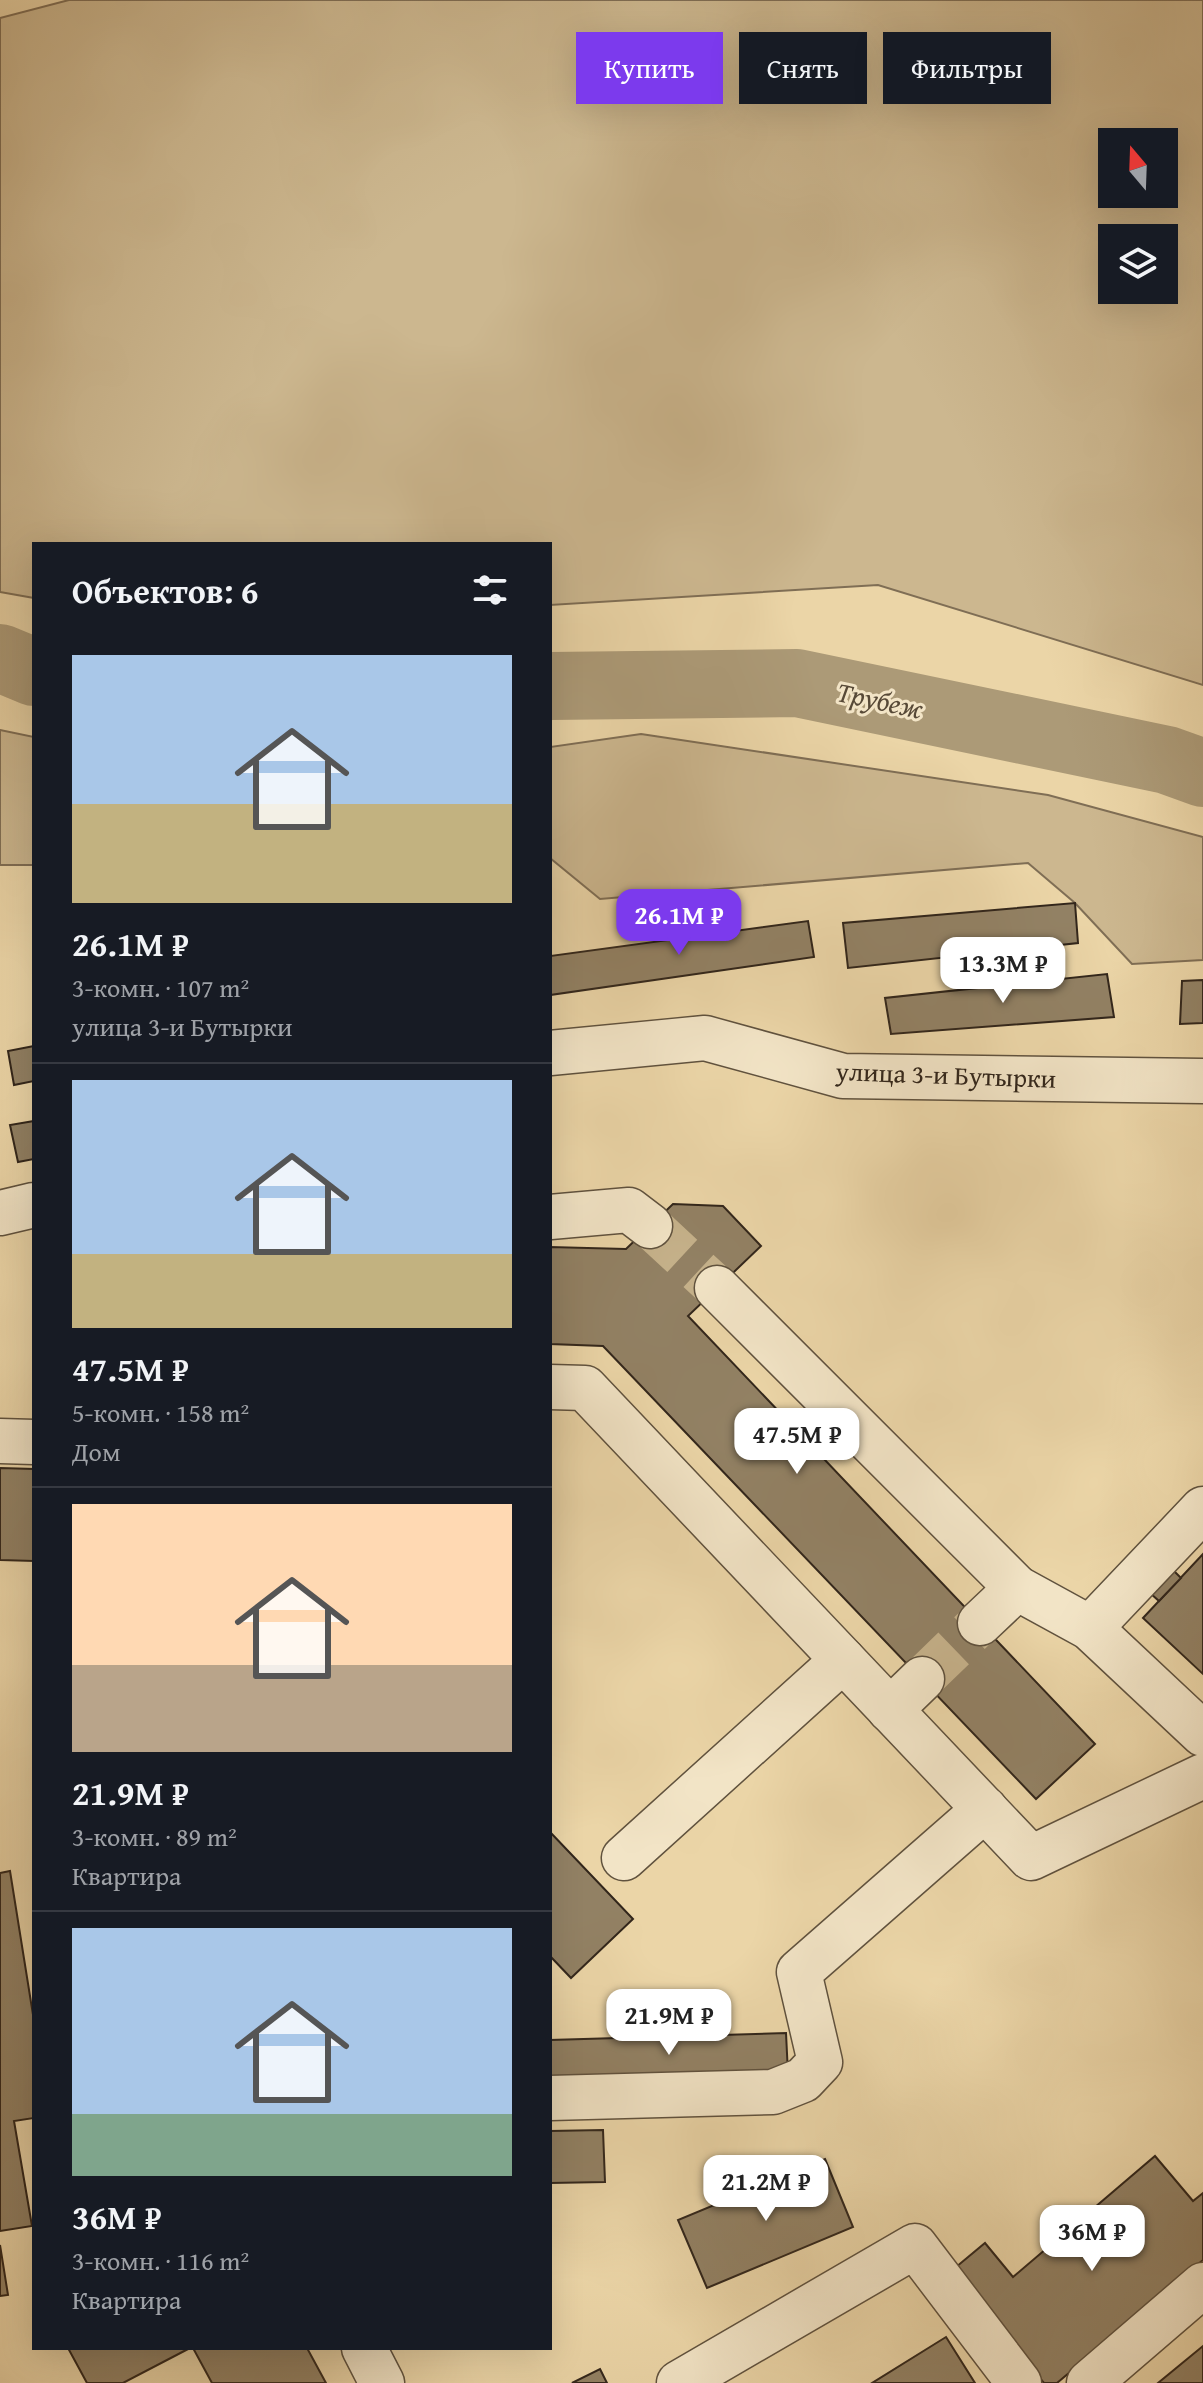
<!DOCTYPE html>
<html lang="ru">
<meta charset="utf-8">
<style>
body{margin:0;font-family:"Gentium Book Plus",serif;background:#242831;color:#f1f3f6;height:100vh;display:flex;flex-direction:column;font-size:30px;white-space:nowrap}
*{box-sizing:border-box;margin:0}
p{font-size:26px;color:#9ea1a6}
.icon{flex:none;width:44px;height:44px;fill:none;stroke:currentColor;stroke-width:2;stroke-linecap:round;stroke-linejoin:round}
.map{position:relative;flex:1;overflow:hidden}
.drawer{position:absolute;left:32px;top:542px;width:520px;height:1808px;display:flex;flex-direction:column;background:#171b24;border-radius:0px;box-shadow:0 8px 32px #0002}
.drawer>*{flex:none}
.banner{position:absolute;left:576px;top:32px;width:506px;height:72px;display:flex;gap:16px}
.needle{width:52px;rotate:341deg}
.fabs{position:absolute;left:1098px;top:128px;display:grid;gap:16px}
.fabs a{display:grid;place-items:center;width:80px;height:80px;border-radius:0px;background:#171b24;box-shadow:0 8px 32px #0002;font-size:40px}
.price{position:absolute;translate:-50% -68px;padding:0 18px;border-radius:16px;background:#fff;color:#222;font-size:26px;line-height:52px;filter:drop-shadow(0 2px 4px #0008)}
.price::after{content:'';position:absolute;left:50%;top:48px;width:24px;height:18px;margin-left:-12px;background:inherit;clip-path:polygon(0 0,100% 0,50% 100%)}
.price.selected{background:#7c3aed;color:#fff}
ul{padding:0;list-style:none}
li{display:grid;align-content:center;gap:16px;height:424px;padding:0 40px}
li+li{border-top:2px solid #363941}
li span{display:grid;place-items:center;height:248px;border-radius:0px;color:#555}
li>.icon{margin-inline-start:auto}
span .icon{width:144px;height:144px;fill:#fffc;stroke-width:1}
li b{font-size:34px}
h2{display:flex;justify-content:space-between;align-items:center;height:96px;padding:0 40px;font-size:34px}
.tag{padding:0 28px;border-radius:0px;background:#171b24;box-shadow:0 8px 32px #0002;font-size:28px;line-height:72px}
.tag.selected{background:#7c3aed;color:#fff}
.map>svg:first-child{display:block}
.green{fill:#ccb78f;stroke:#7f6e55;stroke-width:2;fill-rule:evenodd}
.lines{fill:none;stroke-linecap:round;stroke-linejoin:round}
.river{stroke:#ac9a77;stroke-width:68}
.building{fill:#928164;stroke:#32261b;stroke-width:2}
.minor-tunnel{stroke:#c6b28b;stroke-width:44;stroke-dasharray:44 22;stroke-linecap:butt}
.minor-casing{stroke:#60523e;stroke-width:47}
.minor{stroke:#f2e4c6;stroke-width:44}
.labels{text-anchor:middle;stroke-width:6;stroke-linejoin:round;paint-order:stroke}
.street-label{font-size:26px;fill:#32261b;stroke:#f2e4c6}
.water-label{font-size:28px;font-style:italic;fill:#574937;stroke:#f2e4c6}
</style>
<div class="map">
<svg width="1203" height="2383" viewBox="0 0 1203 2383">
<rect width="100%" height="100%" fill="#ebd5a7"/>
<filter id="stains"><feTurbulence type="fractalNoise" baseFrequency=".0025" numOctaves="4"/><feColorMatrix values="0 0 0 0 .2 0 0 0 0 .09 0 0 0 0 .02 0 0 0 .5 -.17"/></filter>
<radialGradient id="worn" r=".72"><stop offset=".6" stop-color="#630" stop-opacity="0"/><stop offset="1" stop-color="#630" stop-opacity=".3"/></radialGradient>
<g class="green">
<path d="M 69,0 L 1203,0 L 1203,685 L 878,585 L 550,605 L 550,544 L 34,544 L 34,598 L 0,592 L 0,18 ZM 1112,142 L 1164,142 L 1164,194 L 1112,194 ZM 1112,238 L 1164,238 L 1164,290 L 1112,290 Z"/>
<polygon points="0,730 34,737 34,865 0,865"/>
<polygon points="641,734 1048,795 1203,837 1203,960 1132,964 1075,903 1028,863 600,899 550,858 550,747"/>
</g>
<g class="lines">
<g class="river">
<polyline points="0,658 34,672"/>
<polyline points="550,686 797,683 1167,760 1203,773"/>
</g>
</g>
<g class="building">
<polygon points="1075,903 1078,943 848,968 843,923"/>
<polygon points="808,921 814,957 550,995 550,956"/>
<polygon points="1107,974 1114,1017 891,1034 885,998"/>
<polygon points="1203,980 1203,1023 1180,1024 1182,981"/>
<polygon points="34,1046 34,1081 14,1085 8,1051"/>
<polygon points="34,1121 34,1159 18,1162 10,1125"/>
<polygon points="673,1204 723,1206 761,1246 688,1316 1095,1744 1036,1799 603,1346 550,1344 550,1247 626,1249"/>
<polygon points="0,1468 34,1469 34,1561 0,1560"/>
<polygon points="1203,1554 1203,1674 1143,1618"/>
<polygon points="1172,1569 1181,1578 1159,1601 1150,1593"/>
<polygon points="550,1832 633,1919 571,1978 550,1956"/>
<polygon points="10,1871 34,2021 34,2118 14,2121 32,2226 0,2231 0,1873"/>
<polygon points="786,2033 788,2074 550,2081 550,2040"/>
<polygon points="603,2130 605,2182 550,2183 550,2131"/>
<polygon points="1155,2156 1193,2201 1203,2193 1203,2260 1057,2383 1044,2383 950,2272 985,2243 1013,2277"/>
<polygon points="825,2159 853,2227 707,2288 678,2220"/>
<polygon points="0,2245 8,2295 0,2296"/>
<polygon points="946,2337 975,2383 872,2383"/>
<polygon points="1203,2346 1203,2383 1158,2383"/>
<polygon points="68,2348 190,2348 123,2383 87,2383"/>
<polygon points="193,2348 307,2348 326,2383 212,2383"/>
<polygon points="600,2369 607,2383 572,2383"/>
</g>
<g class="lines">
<g class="minor-tunnel">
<polyline points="650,1226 717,1288"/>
<polyline points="922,1679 980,1623"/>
</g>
<g class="minor-casing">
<g id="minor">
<polyline points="550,1053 705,1038 843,1076 1203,1081"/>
<polyline points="0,1213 34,1205"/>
<polyline points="550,1217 629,1210 650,1226"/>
<polyline points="717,1288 1017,1588 1090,1628 1203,1734"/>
<polyline points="550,1387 585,1388 1031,1858 1203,1776"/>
<polyline points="0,1441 34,1442"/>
<polyline points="980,1623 1017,1588"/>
<polyline points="1090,1628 1203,1509"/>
<polyline points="890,1710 922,1679"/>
<polyline points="624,1858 843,1660"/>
<polyline points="550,2098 773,2092 803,2080 820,2062 799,1972 985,1809"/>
<polyline points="364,2348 382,2383"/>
<polyline points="679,2383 915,2246 1019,2383"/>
<polyline points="1089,2383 1203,2285"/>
</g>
</g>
<use href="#minor" class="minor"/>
</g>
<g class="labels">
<g class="street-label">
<text transform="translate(946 1075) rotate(2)" y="9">улица 3-и Бутырки</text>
</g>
<g class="water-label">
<text transform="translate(880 700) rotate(12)" y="10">Трубеж</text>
</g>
</g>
<rect width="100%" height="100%" filter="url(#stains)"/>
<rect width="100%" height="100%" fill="url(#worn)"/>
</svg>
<div class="fabs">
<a><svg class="needle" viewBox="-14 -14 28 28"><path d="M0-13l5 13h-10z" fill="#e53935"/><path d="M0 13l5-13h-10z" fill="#9ea1a6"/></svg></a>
<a><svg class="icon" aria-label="layers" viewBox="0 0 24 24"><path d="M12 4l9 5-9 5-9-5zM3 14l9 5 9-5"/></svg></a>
</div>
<b class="price selected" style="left:679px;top:957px">26.1M ₽</b>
<b class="price" style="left:1003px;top:1005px">13.3M ₽</b>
<b class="price" style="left:797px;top:1476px">47.5M ₽</b>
<b class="price" style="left:669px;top:2057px">21.9M ₽</b>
<b class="price" style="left:766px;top:2223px">21.2M ₽</b>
<b class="price" style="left:1092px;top:2273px">36M ₽</b>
<div class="banner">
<a class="tag selected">Купить</a>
<a class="tag">Снять</a>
<a class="tag">Фильтры</a>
</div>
<section class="drawer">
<h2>Объектов: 6<svg class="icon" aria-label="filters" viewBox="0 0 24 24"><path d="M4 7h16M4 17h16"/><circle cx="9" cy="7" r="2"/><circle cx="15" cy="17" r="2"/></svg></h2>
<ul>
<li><span style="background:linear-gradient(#a9c7e8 60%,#c2b280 0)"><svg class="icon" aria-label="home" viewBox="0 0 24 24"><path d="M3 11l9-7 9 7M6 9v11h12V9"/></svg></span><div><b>26.1M ₽</b><p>3-комн. · 107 m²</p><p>улица 3-и Бутырки</p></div></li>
<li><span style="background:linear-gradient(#a9c7e8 70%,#c2b280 0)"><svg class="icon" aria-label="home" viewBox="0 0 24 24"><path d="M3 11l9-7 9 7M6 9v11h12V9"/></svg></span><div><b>47.5M ₽</b><p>5-комн. · 158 m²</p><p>Дом</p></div></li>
<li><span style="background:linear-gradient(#ffd9b3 65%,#b9a48a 0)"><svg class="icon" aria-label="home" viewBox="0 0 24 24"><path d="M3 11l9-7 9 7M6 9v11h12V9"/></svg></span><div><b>21.9M ₽</b><p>3-комн. · 89 m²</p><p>Квартира</p></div></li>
<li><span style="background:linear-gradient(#a9c7e8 75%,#7fa58c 0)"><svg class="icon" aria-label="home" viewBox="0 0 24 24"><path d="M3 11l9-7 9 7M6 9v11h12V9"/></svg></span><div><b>36M ₽</b><p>3-комн. · 116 m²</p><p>Квартира</p></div></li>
</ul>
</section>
</div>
